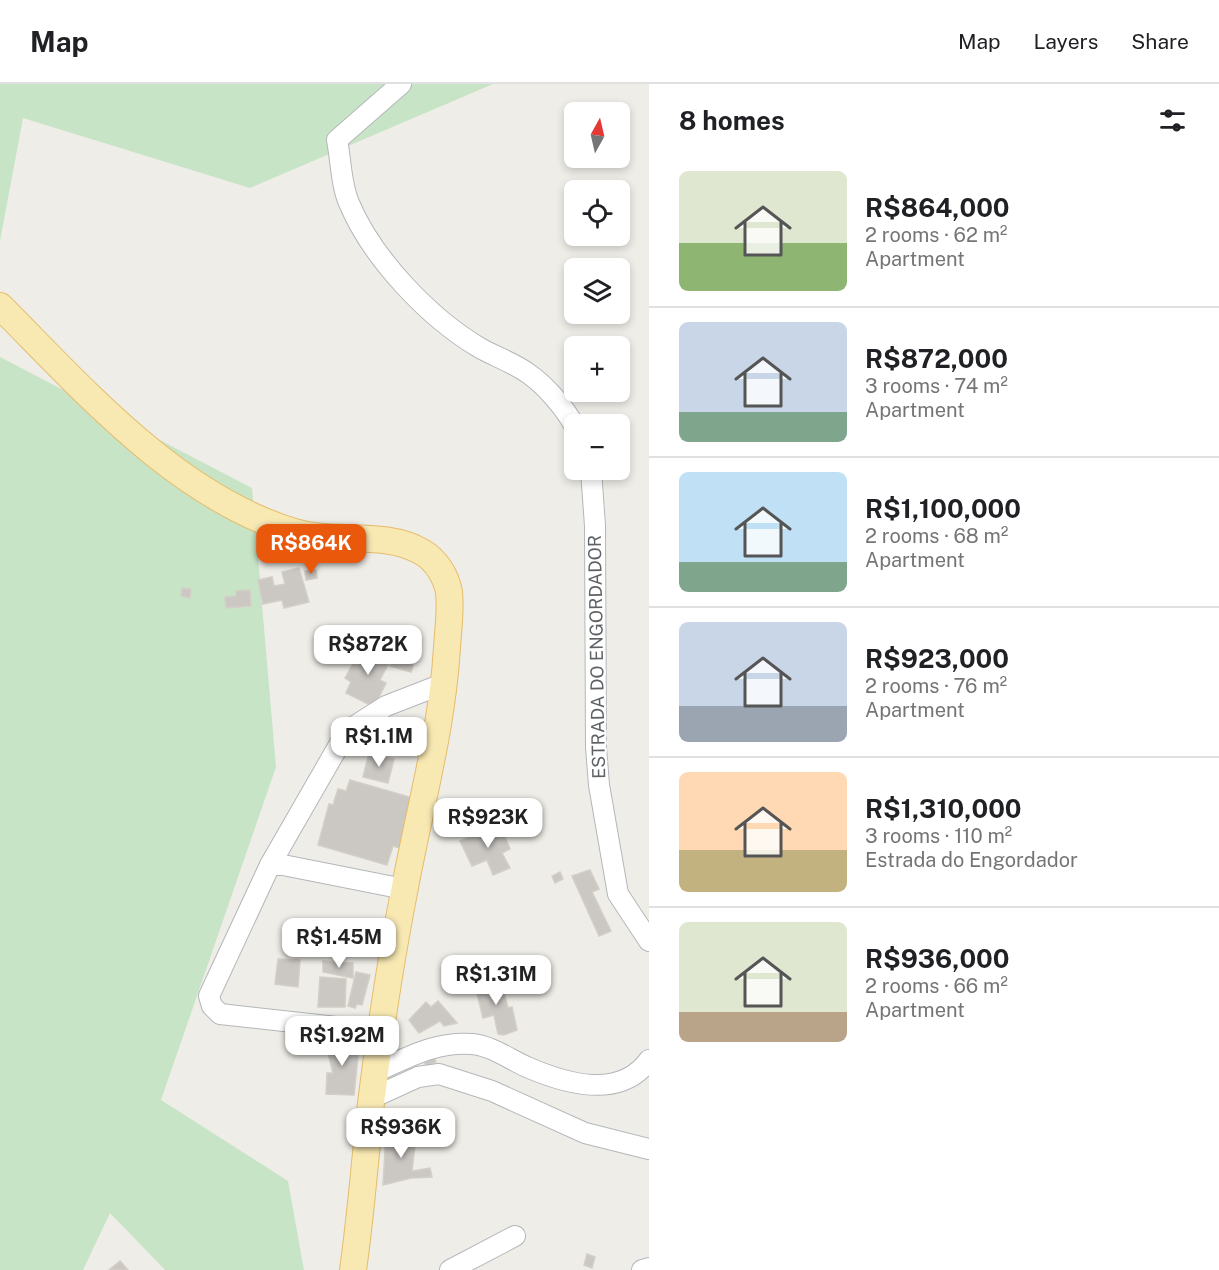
<!DOCTYPE html>
<meta charset="utf-8">
<style>
body{margin:0;font-family:"Public Sans",sans-serif;background:#f2f2f2;color:#202124;height:100vh;display:flex;flex-direction:column;font-size:22px;white-space:nowrap}
*{box-sizing:border-box;margin:0}
p{font-size:20px;color:#757577}
.icon{flex:none;width:33px;height:33px;fill:none;stroke:currentColor;stroke-width:2;stroke-linecap:round;stroke-linejoin:round}
.map{position:relative;flex:1;overflow:hidden}
.panel{display:flex;flex-direction:column;background:#fff;width:570px}
.panel>*{flex:none}
.needle{width:39px;rotate:8deg}
.buttons{position:absolute;left:564px;top:18px;display:grid;gap:12px}
.buttons a{display:grid;place-items:center;width:66px;height:66px;border-radius:9px;background:#fff;box-shadow:0 3px 9px #0003;font-size:30px}
.price{position:absolute;translate:-50% -51px;padding:0 14px;border-radius:12px;background:#fff;color:#222;font-size:20px;line-height:39px;filter:drop-shadow(0 2px 3px #0008)}
.price::after{content:'';position:absolute;left:50%;top:36px;width:18px;height:14px;margin-left:-9px;background:inherit;clip-path:polygon(0 0,100% 0,50% 100%)}
.price.selected{background:#ea580c;color:#fff}
ul{padding:0;list-style:none}
li{display:flex;align-items:center;gap:18px;height:150px;padding:0 30px}
li+li{border-top:2px solid #e0e0e0}
li span{display:grid;place-items:center;flex:none;width:168px;height:120px;border-radius:9px;color:#555}
li>.icon{margin-inline-start:auto}
span .icon{width:72px;height:72px;fill:#fffc;stroke-width:1}
li b{font-size:26px}
h2{display:flex;justify-content:space-between;align-items:center;height:72px;padding:0 30px;font-size:26px}
header{display:flex;align-items:center;gap:36px;box-sizing:border-box;height:84px;padding:0 30px;background:#fff;border-bottom:2px solid #e0e0e0}
header strong{font-size:28px}
nav{display:flex;gap:33px;margin-inline-start:auto;font-size:21px}
main{display:flex;flex:1;min-height:0}
.map>svg:first-child{display:block}
.green{fill:#c8e4c6}
.building{fill:#cbc8c4;stroke:#d3cec6;stroke-width:1.5}
.lines{fill:none;stroke-linecap:round;stroke-linejoin:round}
.minor-casing{stroke:#b4b7ba;stroke-width:22}
.major-casing{stroke:#e5bc6b;stroke-width:28}
.minor{stroke:#fff;stroke-width:20}
.major{stroke:#f8e9b3;stroke-width:26}
.labels{text-anchor:middle;stroke-width:4.5;stroke-linejoin:round;paint-order:stroke}
.street-label{font-size:18px;fill:#5e6266;stroke:#fff}
</style>
<header>
<strong>Map</strong>
<nav><a>Map</a><a>Layers</a><a>Share</a></nav>
</header>
<main>
<div class="map">
<svg width="649" height="1186" viewBox="0 0 649 1186">
<rect width="100%" height="100%" fill="#efede7"/>
<g class="green">
<polygon points="0,0 493,0 250,104 23,34 0,157"/>
<polygon points="0,273 252,404 276,683 161,1016 288,1097 304,1186 165,1186 110,1129 83,1186 0,1186"/>
</g>
<g class="building">
<polygon points="299,484 309,518 284,524 282,516 263,520 258,496 272,493 274,502 285,500 282,488"/>
<polygon points="316,486 317,494 306,496 305,487"/>
<polygon points="182,504 191,505 190,514 181,512"/>
<polygon points="250,506 251,522 226,524 225,513 236,512 236,507"/>
<polygon points="399,550 421,556 411,588 390,582"/>
<polygon points="369,561 392,573 380,596 386,599 374,623 346,609 351,598 345,594 354,578 359,580"/>
<polygon points="369,669 394,675 388,699 363,693"/>
<polygon points="350,696 413,714 400,764 393,762 387,781 318,761 329,720 333,721 338,705 346,707"/>
<polygon points="500,741 510,765 502,769 510,784 493,791 487,776 472,782 460,757"/>
<polygon points="590,786 599,805 592,808 611,847 599,852 572,792"/>
<polygon points="560,788 563,795 555,799 552,792"/>
<polygon points="278,875 300,876 298,903 275,900"/>
<polygon points="323,877 353,879 353,894 323,888"/>
<polygon points="356,888 370,891 362,921 357,920 355,924 348,922"/>
<polygon points="320,893 346,895 345,923 318,923"/>
<polygon points="500,893 508,924 512,923 517,946 504,951 498,950 494,931 483,934 475,901"/>
<polygon points="438,917 457,939 444,942 440,937 419,949 409,936 426,918 431,923"/>
<polygon points="324,953 350,955 358,972 354,1011 326,1010 327,989 333,989"/>
<polygon points="433,971 436,978 426,982 423,974"/>
<polygon points="400,1047 413,1048 413,1053 416,1053 412,1087 430,1084 432,1093 411,1094 383,1101 386,1050 399,1051"/>
<polygon points="587,1170 595,1173 592,1184 584,1181"/>
<polygon points="120,1177 128,1186 109,1186"/>
</g>
<g class="lines">
<g class="minor-casing">
<g id="minor">
<path d="M 401,0 L 337,56 C 341,76 341,101 349,119 C 372,174 429,234 480,264 C 496,273 514,279 529,290 C 546,302 564,323 574,341"/>
<polyline points="591,386 595,442 596,663 599,701 618,810 649,857"/>
<polyline points="270,781 347,647 386,622 445,599"/>
<polyline points="382,948 220,930 212,922 209,912 270,781 283,781 404,805"/>
<path d="M 375,988 C 407,974 436,957 472,960 C 492,962 509,975 527,983 C 566,1000 620,1016 649,976"/>
<polyline points="372,1014 418,993 439,990 492,1007 585,1049 649,1065"/>
<polyline points="450,1186 515,1152"/>
<polyline points="642,1186 649,1184"/>
</g>
</g>
<g class="major-casing">
<path id="major" d="M 0,222 C 84,306 176,412 294,448 C 334,460 384,446 422,468 C 436,476 446,492 449,508 C 451,526 448,546 447,564 C 442,646 420,723 405,803 C 391,874 380,947 371,1019 C 365,1075 361,1130 353,1186"/>
</g>
<use href="#minor" class="minor"/>
<use href="#major" class="major"/>
</g>
<g class="labels">
<g class="street-label">
<text transform="translate(597 573) rotate(-91)" y="6">ESTRADA DO ENGORDADOR</text>
</g>
</g>
</svg>
<div class="buttons">
<a><svg class="needle" viewBox="-14 -14 28 28"><path d="M0-13l5 13h-10z" fill="#e53935"/><path d="M0 13l5-13h-10z" fill="#757577"/></svg></a>
<a><svg class="icon" aria-label="locate" viewBox="0 0 24 24"><circle cx="12" cy="12" r="6"/><path d="M12 2v4M12 18v4M2 12h4M18 12h4"/></svg></a>
<a><svg class="icon" aria-label="layers" viewBox="0 0 24 24"><path d="M12 4l9 5-9 5-9-5zM3 14l9 5 9-5"/></svg></a>
<a>+</a>
<a>−</a>
</div>
<b class="price selected" style="left:311px;top:491px">R$864K</b>
<b class="price" style="left:368px;top:592px">R$872K</b>
<b class="price" style="left:379px;top:684px">R$1.1M</b>
<b class="price" style="left:488px;top:765px">R$923K</b>
<b class="price" style="left:339px;top:885px">R$1.45M</b>
<b class="price" style="left:496px;top:922px">R$1.31M</b>
<b class="price" style="left:342px;top:983px">R$1.92M</b>
<b class="price" style="left:401px;top:1075px">R$936K</b>
</div>
<section class="panel">
<h2>8 homes<svg class="icon" aria-label="filters" viewBox="0 0 24 24"><path d="M4 7h16M4 17h16"/><circle cx="9" cy="7" r="2"/><circle cx="15" cy="17" r="2"/></svg></h2>
<ul>
<li><span style="background:linear-gradient(#dfe7d0 60%,#8fb573 0)"><svg class="icon" aria-label="home" viewBox="0 0 24 24"><path d="M3 11l9-7 9 7M6 9v11h12V9"/></svg></span><div><b>R$864,000</b><p>2 rooms · 62 m²</p><p>Apartment</p></div></li>
<li><span style="background:linear-gradient(#c9d6e8 75%,#7fa58c 0)"><svg class="icon" aria-label="home" viewBox="0 0 24 24"><path d="M3 11l9-7 9 7M6 9v11h12V9"/></svg></span><div><b>R$872,000</b><p>3 rooms · 74 m²</p><p>Apartment</p></div></li>
<li><span style="background:linear-gradient(#bfe0f5 75%,#7fa58c 0)"><svg class="icon" aria-label="home" viewBox="0 0 24 24"><path d="M3 11l9-7 9 7M6 9v11h12V9"/></svg></span><div><b>R$1,100,000</b><p>2 rooms · 68 m²</p><p>Apartment</p></div></li>
<li><span style="background:linear-gradient(#c9d6e8 70%,#9aa5b1 0)"><svg class="icon" aria-label="home" viewBox="0 0 24 24"><path d="M3 11l9-7 9 7M6 9v11h12V9"/></svg></span><div><b>R$923,000</b><p>2 rooms · 76 m²</p><p>Apartment</p></div></li>
<li><span style="background:linear-gradient(#ffd9b3 65%,#c2b280 0)"><svg class="icon" aria-label="home" viewBox="0 0 24 24"><path d="M3 11l9-7 9 7M6 9v11h12V9"/></svg></span><div><b>R$1,310,000</b><p>3 rooms · 110 m²</p><p>Estrada do Engordador</p></div></li>
<li><span style="background:linear-gradient(#dfe7d0 75%,#b9a48a 0)"><svg class="icon" aria-label="home" viewBox="0 0 24 24"><path d="M3 11l9-7 9 7M6 9v11h12V9"/></svg></span><div><b>R$936,000</b><p>2 rooms · 66 m²</p><p>Apartment</p></div></li>
</ul>
</section>
</main>
